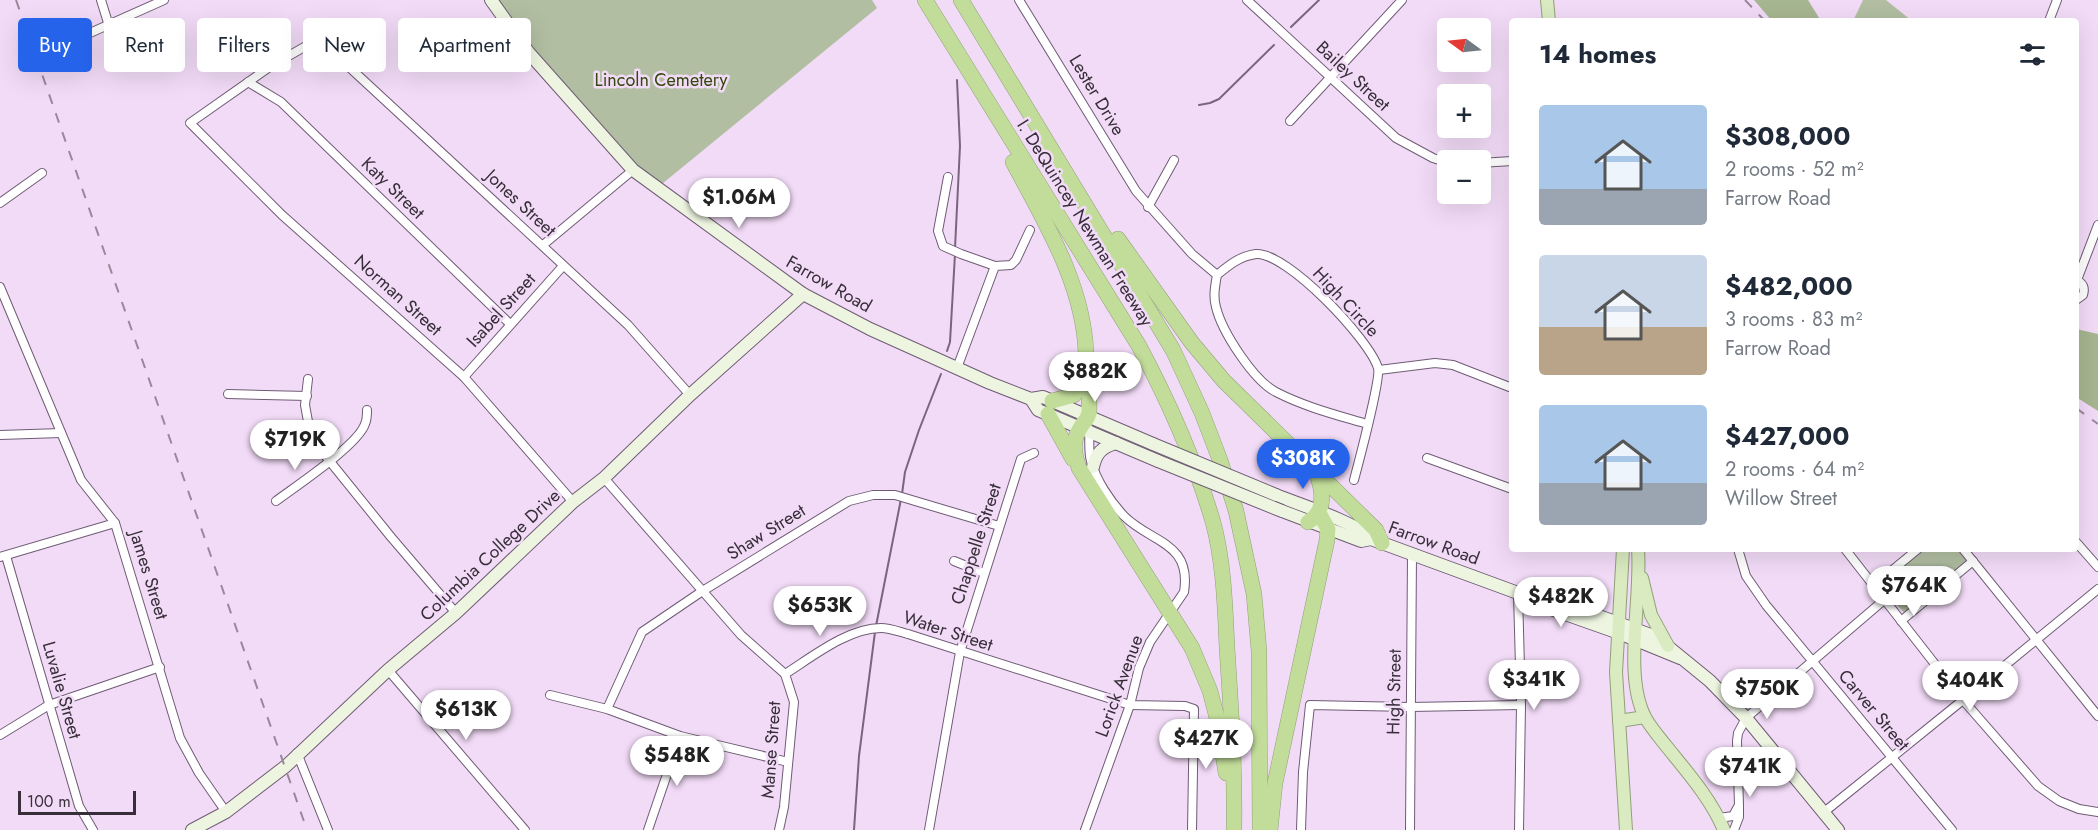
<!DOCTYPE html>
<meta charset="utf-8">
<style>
body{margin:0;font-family:Jost,sans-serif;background:#f6f6f7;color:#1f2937;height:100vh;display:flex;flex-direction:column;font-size:22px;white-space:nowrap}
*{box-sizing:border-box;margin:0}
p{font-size:20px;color:#747a83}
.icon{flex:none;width:33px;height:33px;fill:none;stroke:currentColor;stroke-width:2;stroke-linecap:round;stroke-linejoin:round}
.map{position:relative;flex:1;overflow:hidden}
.drawer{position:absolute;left:1509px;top:18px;width:570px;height:534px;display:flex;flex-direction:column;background:#fff;border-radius:6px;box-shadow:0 6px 24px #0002}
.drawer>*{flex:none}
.banner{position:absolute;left:18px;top:18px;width:570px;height:54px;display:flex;gap:12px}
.needle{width:39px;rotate:285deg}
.controls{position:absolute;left:1437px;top:18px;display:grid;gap:12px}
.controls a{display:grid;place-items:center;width:54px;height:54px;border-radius:6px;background:#fff;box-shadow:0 6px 24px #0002;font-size:30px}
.scale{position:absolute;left:18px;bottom:15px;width:118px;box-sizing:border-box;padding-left:6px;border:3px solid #372e39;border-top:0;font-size:16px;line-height:21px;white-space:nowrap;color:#372e39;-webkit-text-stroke:4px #f2dbf7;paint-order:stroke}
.price{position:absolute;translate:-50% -51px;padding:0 14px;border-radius:21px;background:#fff;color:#222;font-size:20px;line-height:39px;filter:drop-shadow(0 2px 3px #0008)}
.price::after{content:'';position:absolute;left:50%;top:36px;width:18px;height:14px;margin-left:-9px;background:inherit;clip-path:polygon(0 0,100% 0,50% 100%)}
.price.current{background:#2563eb;color:#fff}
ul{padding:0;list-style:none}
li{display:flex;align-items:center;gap:18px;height:150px;padding:0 30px}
li span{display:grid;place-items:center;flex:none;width:168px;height:120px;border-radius:6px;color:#555}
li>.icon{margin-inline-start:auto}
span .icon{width:72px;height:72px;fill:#fffc;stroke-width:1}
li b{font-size:26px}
h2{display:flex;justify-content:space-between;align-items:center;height:72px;padding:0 30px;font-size:26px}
.tag{padding:0 21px;border-radius:6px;background:#fff;box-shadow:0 6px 24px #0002;font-size:21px;line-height:54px}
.tag.current{background:#2563eb;color:#fff}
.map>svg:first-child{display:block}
.green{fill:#b1bea1}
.forest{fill:#a6b690}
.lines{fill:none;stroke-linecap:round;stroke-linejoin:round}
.stream{stroke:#7a657e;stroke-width:2}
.street-casing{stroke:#6f5c74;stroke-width:10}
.secondary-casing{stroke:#6f5c74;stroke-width:14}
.primary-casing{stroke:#91a078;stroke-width:14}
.highway-casing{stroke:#91a078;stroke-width:16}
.street{stroke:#fff;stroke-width:8}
.secondary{stroke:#edf5e1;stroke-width:12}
.primary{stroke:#daebc2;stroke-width:12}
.highway{stroke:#c2dd9a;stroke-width:15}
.rail{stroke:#99889c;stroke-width:2;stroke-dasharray:10 10;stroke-linecap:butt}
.secondary-bridge-casing{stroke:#6f5c74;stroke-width:14;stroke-linecap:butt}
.secondary-bridge{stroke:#edf5e1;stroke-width:12}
.labels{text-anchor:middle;stroke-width:5;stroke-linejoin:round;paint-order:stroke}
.street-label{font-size:18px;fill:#372e39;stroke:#f2dbf7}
.park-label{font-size:18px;fill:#35480c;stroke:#f2dbf7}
</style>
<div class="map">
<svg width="2098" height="830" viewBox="0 0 2098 830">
<rect width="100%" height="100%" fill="#f2dbf7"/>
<g class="green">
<polygon points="491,0 872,0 877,8 657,188 633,170"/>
<polygon points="1863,0 1886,0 1912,21 1853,21"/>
<polygon points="1922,549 1957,549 1967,561 1905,614 1879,584"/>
</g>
<g class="forest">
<polygon points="1754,0 1808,0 1821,21 1772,21"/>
<polygon points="2076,329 2098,334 2098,411 2076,397"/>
</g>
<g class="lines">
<g class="stream">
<polyline points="1291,27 1319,0"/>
<polyline points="1199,105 1210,103 1219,99 1274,45"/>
<polyline points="955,248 960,146 957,80"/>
<polyline points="947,351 950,342 955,254"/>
<polyline points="902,494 905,472 919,430 941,374"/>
<polyline points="876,626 901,499"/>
<polyline points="854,830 859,756 875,632"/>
</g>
<g class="street-casing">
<g id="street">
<polyline points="101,0 109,26"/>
<polyline points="1019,0 1136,191 1192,254 1217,275"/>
<polyline points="1247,0 1396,138 1433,158 1448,163"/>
<polyline points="2049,21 2057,0"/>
<polyline points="63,45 164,0"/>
<polyline points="248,82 281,102 510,324"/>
<polyline points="1290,121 1402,0"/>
<polyline points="1480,163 1512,161"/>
<polyline points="948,177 938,231 943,246 961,254 995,266"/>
<polyline points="0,203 42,173"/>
<polyline points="1148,207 1174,160"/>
<polyline points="543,245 633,170"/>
<path d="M 2076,280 C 2083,283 2085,288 2083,295 L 2076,300"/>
<polyline points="2077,280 2098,225"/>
<polyline points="0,287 81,480 115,523 180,738 199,773 226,812"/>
<polyline points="957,368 995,266 1011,265 1016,260 1030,230"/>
<polyline points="1379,370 1435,363 1453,365 1512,388"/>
<polyline points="464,377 563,266"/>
<polyline points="308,379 305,405 311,438 391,537 456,613"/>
<polyline points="228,394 307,396"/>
<polyline points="0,435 61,433"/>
<polyline points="1427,458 1512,489"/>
<polyline points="604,478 741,635 785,674"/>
<path d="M 1354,480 C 1358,465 1381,378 1378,368 C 1369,339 1287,252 1256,254 C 1240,256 1229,265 1217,275 C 1215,286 1213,297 1216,307 C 1222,332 1254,381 1276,392 C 1305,407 1337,415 1367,424"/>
<path d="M 276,501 C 296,486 358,445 365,424 C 367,420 367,414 367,410"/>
<polyline points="573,502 464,377 282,215 190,123 271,66 306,46 322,42 628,325 690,395"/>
<polyline points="2076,542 2098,567"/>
<polyline points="1738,549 1746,576 1766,605 1952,830"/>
<polyline points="1845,549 1963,700 2038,786 2059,801 2079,809 2098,812"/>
<polyline points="1963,549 2098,716"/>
<polyline points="6,556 79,806 93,830"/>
<polyline points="0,557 115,523"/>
<polyline points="954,561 984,573"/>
<polyline points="1873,586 1918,549"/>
<polyline points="1518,593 1521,705 1519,830"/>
<polyline points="1901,621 1973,561"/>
<polyline points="388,670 525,830"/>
<path d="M 785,674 C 812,657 848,628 881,628 C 890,628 900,632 908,634 L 1130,705 L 1185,706 L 1194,709 L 1192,830"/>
<polyline points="550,695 607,709 680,736 788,762"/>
<polyline points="607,709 642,632 701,592 849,501 873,495 895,495 999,526"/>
<polyline points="0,735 49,705 160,667"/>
<polyline points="297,753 328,830"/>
<polyline points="1739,805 1737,741 1738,733 1746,718 1884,600"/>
<polyline points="1823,813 1963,700 2098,589"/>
<polyline points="1719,818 1733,816 1739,805 1739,817 1734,830"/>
<polyline points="648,830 680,736"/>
<polyline points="779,830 784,807 794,702 785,674"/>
<polyline points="929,830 960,652 1021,459 1034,453"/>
<path d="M 1085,830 L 1130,705 L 1139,668 L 1150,642 L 1184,592 C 1192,542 1151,543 1124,516 C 1110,501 1096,480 1091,461 C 1088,451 1090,439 1089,429"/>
<polyline points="1301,830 1303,772 1310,705 1410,707 1521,705"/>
<polyline points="1410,830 1412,554"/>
</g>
</g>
<g class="secondary-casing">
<g id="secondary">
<polyline points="491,0 529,53 633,170 803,294 870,329 990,383 1031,399 1043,397 1153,444"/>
<polyline points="1031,399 1038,410 1158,461"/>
<path d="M 1093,467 C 1096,453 1102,447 1116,443"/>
<path d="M 1276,495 C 1300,505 1356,522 1371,539"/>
<polyline points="1282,511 1361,541 1371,539 1518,593 1534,603 1619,633 1680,658"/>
<polyline points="1518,593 1536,593 1656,637 1710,681 1746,718 1838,830"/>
<polyline points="192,830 226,812 286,766 388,670 456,613 573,502 604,478 690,395 803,294"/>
</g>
</g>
<g class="primary-casing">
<g id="primary">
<polyline points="1547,0 1549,21"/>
<polyline points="1623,549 1616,672 1626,830"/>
<path d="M 1638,549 C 1642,599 1623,674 1645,717 C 1651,728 1660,738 1667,747 C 1688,773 1711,799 1724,830"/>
<polyline points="1642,578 1651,615 1668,646"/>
<polyline points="1619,721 1645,717"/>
</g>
</g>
<g class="highway-casing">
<g id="highway">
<path d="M 925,0 L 1139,346 C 1169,402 1195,461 1213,522 C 1224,563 1225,606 1227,648 C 1231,709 1235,769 1234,830"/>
<polyline points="961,0 1173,350 1202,413 1220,460 1236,511 1254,594 1259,651 1260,830"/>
<path d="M 1013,162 C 1045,222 1084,285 1086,354 C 1087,373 1090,394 1089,413 C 1088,418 1085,421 1082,425 C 1072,440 1073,451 1079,468 L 1192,648 L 1210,691 L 1217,718 L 1226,773"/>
<polyline points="1118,239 1192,343 1224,381 1376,530 1382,543"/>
<polyline points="1052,401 1074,395 1086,378"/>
<polyline points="1048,414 1073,459"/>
<path d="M 1308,522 C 1326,512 1323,491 1317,474"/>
<polyline points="1270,830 1275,783 1327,540 1328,529 1319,513"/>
</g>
</g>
<use href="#street" class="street"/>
<use href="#secondary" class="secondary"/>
<use href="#primary" class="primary"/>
<use href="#highway" class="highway"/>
<g class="rail">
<polyline points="16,0 307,830"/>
<polyline points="1745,0 1765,21"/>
<polyline points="2076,408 2098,424"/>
</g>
<g class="secondary-bridge-casing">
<g id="secondary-bridge">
<polyline points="1153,444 1276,495"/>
<polyline points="1158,461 1282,511"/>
</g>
</g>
<use href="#secondary-bridge" class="secondary-bridge"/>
</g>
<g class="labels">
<g class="street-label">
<text transform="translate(1353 76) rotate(43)" y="6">Bailey Street</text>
<text transform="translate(1097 95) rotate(59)" y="6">Lester Drive</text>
<text transform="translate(393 188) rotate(44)" y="6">Katy Street</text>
<text transform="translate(521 203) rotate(43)" y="6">Jones Street</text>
<text transform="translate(1085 223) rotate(58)" y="6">I. DeQuincey Newman Freeway</text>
<text transform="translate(829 284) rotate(30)" y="6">Farrow Road</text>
<text transform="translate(398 295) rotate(42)" y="6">Norman Street</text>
<text transform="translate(1346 302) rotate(47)" y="6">High Circle</text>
<text transform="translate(501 310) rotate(-48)" y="6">Isabel Street</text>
<text transform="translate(766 532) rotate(-32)" y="6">Shaw Street</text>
<text transform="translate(1434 543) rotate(20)" y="6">Farrow Road</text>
<text transform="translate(976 544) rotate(-72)" y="6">Chappelle Street</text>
<text transform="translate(490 555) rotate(-43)" y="6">Columbia College Drive</text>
<text transform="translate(149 575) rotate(73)" y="6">James Street</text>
<text transform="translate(948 631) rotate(18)" y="6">Water Street</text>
<text transform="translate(1119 686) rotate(-70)" y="6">Lorick Avenue</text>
<text transform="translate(62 690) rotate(74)" y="6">Luvalie Street</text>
<text transform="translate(1394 692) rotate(-89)" y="6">High Street</text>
<text transform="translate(1874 710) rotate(50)" y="6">Carver Street</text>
<text transform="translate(771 750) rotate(-86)" y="6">Manse Street</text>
</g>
<g class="park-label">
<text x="661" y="86">Lincoln Cemetery</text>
</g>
</g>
</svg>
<div class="controls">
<a><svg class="needle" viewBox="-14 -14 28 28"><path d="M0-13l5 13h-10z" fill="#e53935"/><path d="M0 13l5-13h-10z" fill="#747a83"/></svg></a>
<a>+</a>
<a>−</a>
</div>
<div class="scale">100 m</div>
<b class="price" style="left:739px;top:229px">$1.06M</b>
<b class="price" style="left:1095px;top:403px">$882K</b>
<b class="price" style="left:295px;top:471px">$719K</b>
<b class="price current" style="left:1303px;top:490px">$308K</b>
<b class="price" style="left:1914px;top:617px">$764K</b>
<b class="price" style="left:1561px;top:628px">$482K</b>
<b class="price" style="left:820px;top:637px">$653K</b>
<b class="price" style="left:1534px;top:711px">$341K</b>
<b class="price" style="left:1970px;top:712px">$404K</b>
<b class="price" style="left:1767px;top:720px">$750K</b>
<b class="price" style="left:466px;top:741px">$613K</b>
<b class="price" style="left:1206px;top:770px">$427K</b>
<b class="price" style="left:677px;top:787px">$548K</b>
<b class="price" style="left:1750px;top:798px">$741K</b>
<div class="banner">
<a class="tag current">Buy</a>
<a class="tag">Rent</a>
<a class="tag">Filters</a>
<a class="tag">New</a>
<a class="tag">Apartment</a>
</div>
<section class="drawer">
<h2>14 homes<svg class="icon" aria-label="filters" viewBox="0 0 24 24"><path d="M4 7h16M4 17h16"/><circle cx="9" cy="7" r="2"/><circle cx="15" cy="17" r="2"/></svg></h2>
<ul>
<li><span style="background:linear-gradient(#a9c7e8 70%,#9aa5b1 0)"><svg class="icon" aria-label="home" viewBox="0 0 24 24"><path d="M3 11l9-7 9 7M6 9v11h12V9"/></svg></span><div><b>$308,000</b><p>2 rooms · 52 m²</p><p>Farrow Road</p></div></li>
<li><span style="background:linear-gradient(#c9d6e8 60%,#b9a48a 0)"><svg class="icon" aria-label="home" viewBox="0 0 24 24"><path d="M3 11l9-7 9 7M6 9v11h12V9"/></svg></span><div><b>$482,000</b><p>3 rooms · 83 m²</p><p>Farrow Road</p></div></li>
<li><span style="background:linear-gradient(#a9c7e8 65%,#9aa5b1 0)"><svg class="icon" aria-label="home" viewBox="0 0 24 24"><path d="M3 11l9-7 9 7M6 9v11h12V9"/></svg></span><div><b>$427,000</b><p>2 rooms · 64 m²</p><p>Willow Street</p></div></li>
</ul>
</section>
</div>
